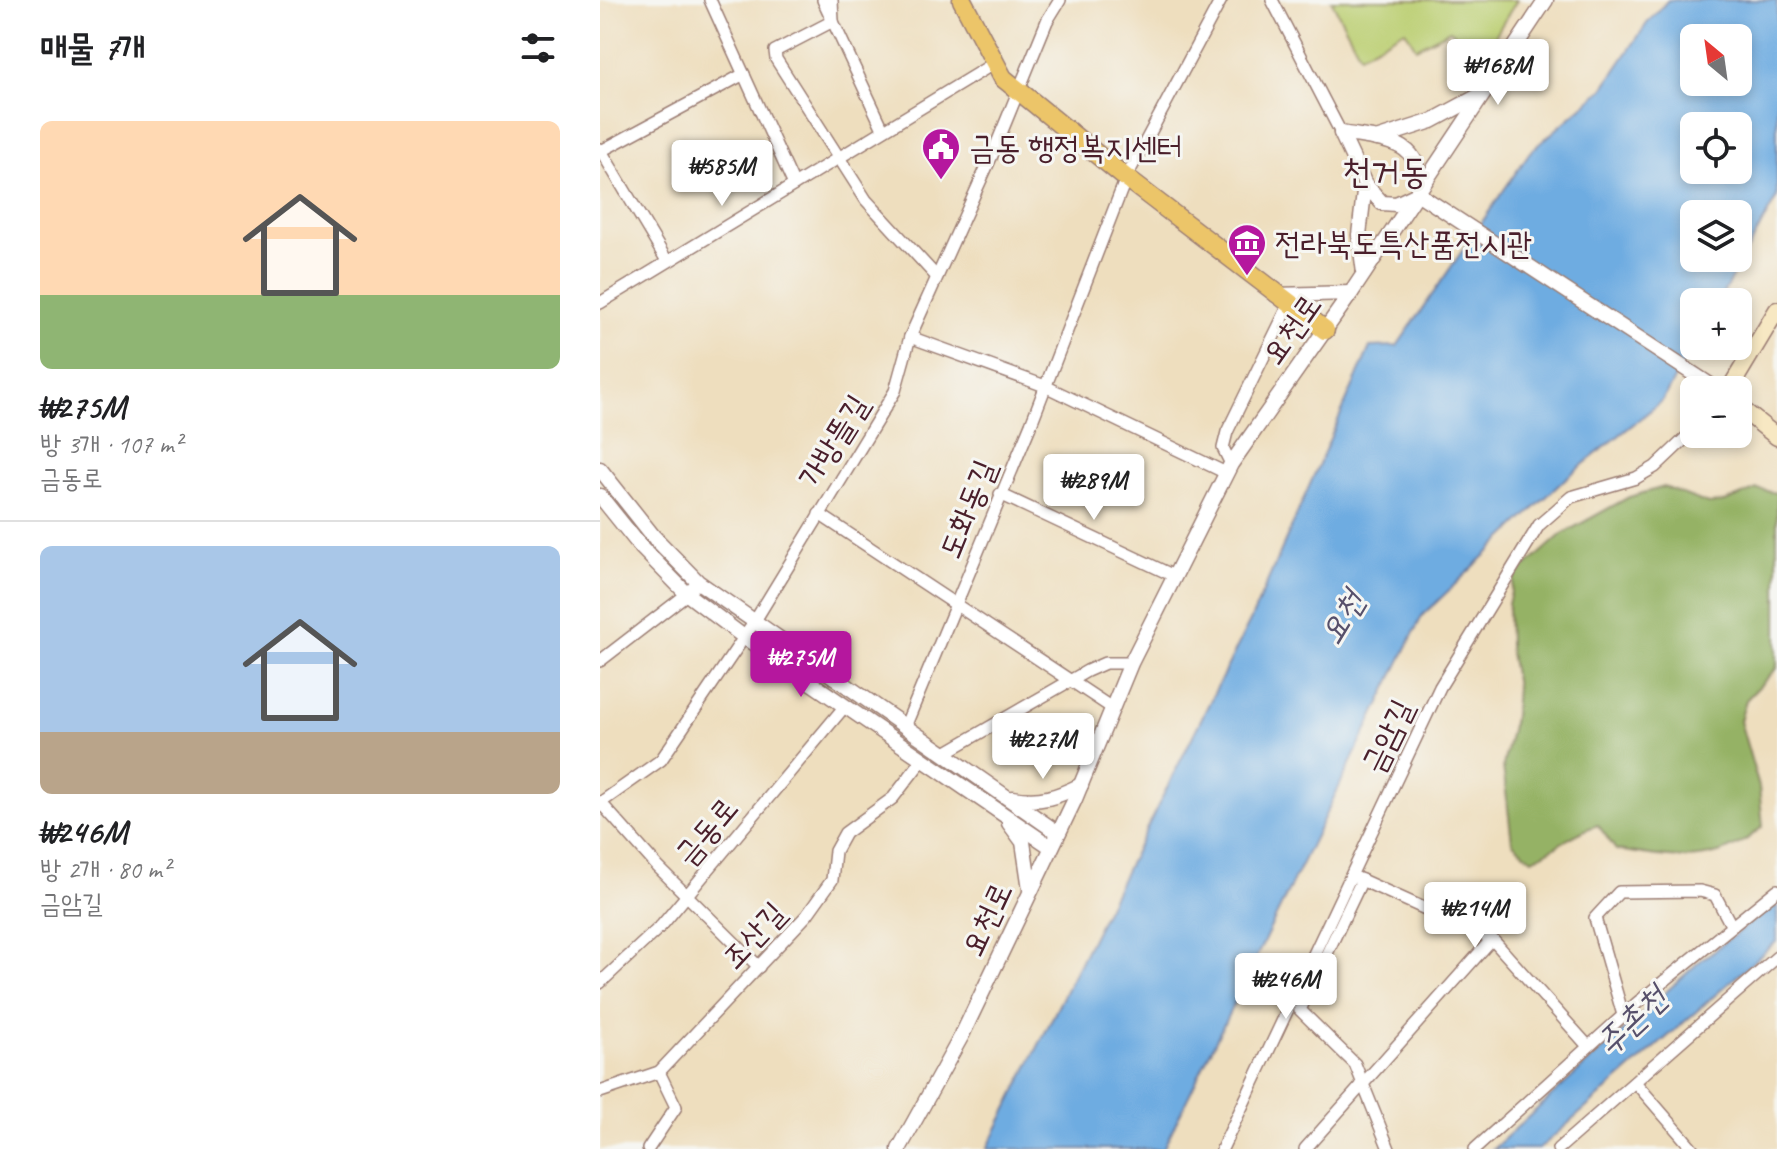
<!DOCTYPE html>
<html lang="ko">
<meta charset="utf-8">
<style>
body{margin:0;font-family:Caveat,"Poor Story",sans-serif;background:#f6f6f6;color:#202124;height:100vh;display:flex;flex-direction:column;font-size:30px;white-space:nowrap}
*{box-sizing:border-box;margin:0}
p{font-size:26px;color:#757577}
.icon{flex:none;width:44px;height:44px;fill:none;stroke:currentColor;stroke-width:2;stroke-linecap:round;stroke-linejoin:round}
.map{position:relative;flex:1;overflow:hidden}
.drawer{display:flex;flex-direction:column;background:#fff;width:600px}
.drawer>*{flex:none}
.needle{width:52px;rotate:331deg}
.fabs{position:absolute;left:1080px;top:24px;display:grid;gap:16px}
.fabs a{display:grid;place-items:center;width:72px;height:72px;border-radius:12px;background:#fff;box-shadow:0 4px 12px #0003;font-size:40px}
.price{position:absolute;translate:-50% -68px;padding:0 18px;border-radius:8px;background:#fff;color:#222;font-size:26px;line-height:52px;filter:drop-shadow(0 2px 4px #0008)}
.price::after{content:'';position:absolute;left:50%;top:48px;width:24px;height:18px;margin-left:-12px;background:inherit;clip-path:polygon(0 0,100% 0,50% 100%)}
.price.on{background:#b5179e;color:#fff}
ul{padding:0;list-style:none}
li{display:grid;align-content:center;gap:16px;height:424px;padding:0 40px}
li+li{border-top:2px solid #e0e0e0}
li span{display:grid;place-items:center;height:248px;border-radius:12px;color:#555}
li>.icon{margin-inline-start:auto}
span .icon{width:144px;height:144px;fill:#fffc;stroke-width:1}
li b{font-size:34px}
h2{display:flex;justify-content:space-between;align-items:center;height:96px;padding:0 40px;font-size:34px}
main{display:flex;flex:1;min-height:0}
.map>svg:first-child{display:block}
.green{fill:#bccf73;stroke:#83774f;stroke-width:2}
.forest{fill:#95b265;stroke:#706848;stroke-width:2}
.water{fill:#6eace1;stroke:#5c6686;stroke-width:2;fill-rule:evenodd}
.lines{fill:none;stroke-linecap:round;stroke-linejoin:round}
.minor-casing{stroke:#9c7e74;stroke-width:14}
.tertiary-casing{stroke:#9c7e74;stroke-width:17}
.secondary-casing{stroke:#9c7e74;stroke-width:19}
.primary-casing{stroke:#9c7e74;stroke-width:21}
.minor{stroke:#fff;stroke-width:11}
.tertiary{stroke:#fff;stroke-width:14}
.secondary{stroke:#f7e8c3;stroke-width:16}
.primary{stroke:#ecc569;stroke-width:18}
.labels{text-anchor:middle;stroke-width:6;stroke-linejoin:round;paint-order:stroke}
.poi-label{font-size:32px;fill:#4a1f2b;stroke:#f6f6f2;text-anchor:start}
.street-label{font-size:32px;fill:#4a1f2b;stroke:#f6f6f2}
.water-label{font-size:34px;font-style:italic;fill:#57506b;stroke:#f6f6f2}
.quarter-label{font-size:36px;fill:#4a1f2b;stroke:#f6f6f2}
</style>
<main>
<section class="drawer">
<h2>매물 7개<svg class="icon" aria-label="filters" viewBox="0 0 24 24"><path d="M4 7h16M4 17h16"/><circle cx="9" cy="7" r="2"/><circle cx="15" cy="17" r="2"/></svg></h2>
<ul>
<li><span style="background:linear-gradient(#ffd9b3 70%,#8fb573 0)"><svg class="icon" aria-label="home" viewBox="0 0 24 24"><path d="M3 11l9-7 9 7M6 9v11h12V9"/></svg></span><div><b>₩275M</b><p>방 3개 · 107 m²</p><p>금동로</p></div></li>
<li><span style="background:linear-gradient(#a9c7e8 75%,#b9a48a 0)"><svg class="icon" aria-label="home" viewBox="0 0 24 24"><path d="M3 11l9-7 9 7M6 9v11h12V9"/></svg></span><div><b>₩246M</b><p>방 2개 · 80 m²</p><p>금암길</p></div></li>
</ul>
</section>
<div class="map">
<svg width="1177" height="1149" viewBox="0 0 1177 1149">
<rect width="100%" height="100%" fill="#f6f6f2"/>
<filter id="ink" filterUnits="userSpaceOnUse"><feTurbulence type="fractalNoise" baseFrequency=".0125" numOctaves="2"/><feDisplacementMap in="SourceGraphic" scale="16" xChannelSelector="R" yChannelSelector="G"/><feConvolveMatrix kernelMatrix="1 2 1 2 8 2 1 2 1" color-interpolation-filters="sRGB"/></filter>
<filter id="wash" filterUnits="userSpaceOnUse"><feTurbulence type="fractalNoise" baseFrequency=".006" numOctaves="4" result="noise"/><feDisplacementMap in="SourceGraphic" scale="32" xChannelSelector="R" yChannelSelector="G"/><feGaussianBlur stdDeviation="1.8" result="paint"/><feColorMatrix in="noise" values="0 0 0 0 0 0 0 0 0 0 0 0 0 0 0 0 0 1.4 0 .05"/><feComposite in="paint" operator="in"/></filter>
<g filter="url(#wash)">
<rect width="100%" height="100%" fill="#eedebe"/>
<polygon class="green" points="731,0 917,0 882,57 850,30 816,48 805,30 760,55"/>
<path class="forest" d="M 1064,487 L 1108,504 L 1125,502 L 1157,489 L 1177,493 L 1177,668 L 1146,700 L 1140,721 L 1159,787 L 1163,826 C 1116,870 1074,858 1016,850 L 998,825 C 974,832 956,849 932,859 L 912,842 L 903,766 L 914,716 L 916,686 L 909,647 L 908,604 L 915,576 L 962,534 L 1029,497 Z"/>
<g class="water">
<path d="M 1068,0 L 1177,0 L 1177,197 L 1118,302 L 1094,302 L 1094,344 L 1062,401 L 965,479 L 822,616 L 563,1149 L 387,1149 L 652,617 L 770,347 L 797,346 L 930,152 L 1002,90 L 1048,22 ZM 1094,38 L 1138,38 L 1138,82 L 1094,82 ZM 1094,126 L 1138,126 L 1138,170 L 1094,170 ZM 1094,214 L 1138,214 L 1138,258 L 1094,258 Z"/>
<polygon points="1177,903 1177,941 939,1149 893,1149 1100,961"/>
</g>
</g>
<g filter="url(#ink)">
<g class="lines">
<g class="minor-casing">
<g id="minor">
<polyline points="110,0 194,185"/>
<polyline points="223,0 283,129"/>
<polyline points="232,0 233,21 175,51 176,59 266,200 336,276"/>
<polyline points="672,0 741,133"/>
<polyline points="0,149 67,261"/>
<polyline points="1,151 144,74"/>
<polyline points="0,303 393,64"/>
<polyline points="310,337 445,386 626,473"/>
<polyline points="631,464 623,448 627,432 689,305"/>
<polyline points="400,494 574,576"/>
<polyline points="219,514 512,708"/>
<polyline points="0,661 87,594 98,582"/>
<polyline points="305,727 431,424 526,178 621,0"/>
<polyline points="345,753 487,671 505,663 531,663"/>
<polyline points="0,802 58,867 159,967"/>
<polyline points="0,803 61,760 153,624 295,391 310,337 393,153 447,21 460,0"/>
<polyline points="757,878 892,939 988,1046"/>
<polyline points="762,880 700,1010 755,1064 789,1149"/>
<polyline points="0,983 62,925 245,706"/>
<polyline points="1023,1015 995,918 1019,892 1100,891 1115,895 1131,925"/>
<polyline points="1035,1082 1093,1149"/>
<polyline points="0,1092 59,1072 207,915 232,880 235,851 245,833 293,798 323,759"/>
<polyline points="48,1149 76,1107 59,1072"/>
<polyline points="622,1149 840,687 939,525 971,497 1036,478 1055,467 1094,430"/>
<polyline points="705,1149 892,939"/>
<polyline points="875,1149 1037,1003 1177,890"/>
<polyline points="958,1149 1177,957"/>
</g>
</g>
<g class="tertiary-casing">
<g id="tertiary">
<polyline points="741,133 765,184 782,203 796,204 813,196"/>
<path d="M 741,133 C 779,140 825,138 818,189"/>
<polyline points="776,139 832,121 882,94"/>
<polyline points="817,193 1118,390"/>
<polyline points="764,273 759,235 765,184"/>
<polyline points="676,295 751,293"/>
<polyline points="0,469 54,537 98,582 458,833"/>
<polyline points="0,496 41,547 87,594 144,637 451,847"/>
<path d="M 413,798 C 440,803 457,797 481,785"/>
<polyline points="409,823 423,842 430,889"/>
<polyline points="299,1149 362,1035 475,799 531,663 631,464 751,293 946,0"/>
</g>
</g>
<g class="secondary-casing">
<g id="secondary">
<polyline points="1129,390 1177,310"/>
<polyline points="1138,406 1177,437"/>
</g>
</g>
<g class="primary-casing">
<polyline id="primary" points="362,0 403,78 526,178 725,330"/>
</g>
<use href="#minor" class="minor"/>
<use href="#tertiary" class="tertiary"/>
<use href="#secondary" class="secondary"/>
<use href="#primary" class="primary"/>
</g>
</g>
<defs>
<g id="civic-pin" transform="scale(2)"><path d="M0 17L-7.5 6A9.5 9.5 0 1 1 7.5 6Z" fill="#b5179e" stroke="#f6f6f2"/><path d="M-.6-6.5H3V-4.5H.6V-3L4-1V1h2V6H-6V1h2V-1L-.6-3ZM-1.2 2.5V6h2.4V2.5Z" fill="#fff"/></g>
<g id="museum-pin" transform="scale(2)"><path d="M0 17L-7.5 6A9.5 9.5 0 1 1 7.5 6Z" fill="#b5179e" stroke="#f6f6f2"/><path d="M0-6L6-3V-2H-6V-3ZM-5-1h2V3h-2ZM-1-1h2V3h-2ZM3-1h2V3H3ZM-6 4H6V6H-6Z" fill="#fff"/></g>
</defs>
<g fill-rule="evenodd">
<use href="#civic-pin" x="341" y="147"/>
<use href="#museum-pin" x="647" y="243"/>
</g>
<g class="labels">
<g class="poi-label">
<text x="369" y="158">금동 행정복지센터</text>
<text x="675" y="254">전라북도특산품전시관</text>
</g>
<g class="street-label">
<text transform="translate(691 329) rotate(-55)" y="11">요천로</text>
<text transform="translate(233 441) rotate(-58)" y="11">가방뜰길</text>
<text transform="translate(367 509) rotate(-68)" y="11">도화동길</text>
<text transform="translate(787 736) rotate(-64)" y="11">금암길</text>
<text transform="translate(106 831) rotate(-50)" y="11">금동로</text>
<text transform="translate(386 919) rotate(-65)" y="11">요천로</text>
<text transform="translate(153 935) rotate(-47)" y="11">조산길</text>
</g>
<g class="water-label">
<text transform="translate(741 617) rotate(-59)" y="12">요천</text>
<text transform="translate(1031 1020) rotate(-44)" y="12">주촌천</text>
</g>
<g class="quarter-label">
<text x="785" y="183">천거동</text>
</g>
</g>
</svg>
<div class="fabs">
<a><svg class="needle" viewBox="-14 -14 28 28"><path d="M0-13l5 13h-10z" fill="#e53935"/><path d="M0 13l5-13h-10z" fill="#757577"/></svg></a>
<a><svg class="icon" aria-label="locate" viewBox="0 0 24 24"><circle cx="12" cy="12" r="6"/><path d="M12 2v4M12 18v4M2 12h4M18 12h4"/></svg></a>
<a><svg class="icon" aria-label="layers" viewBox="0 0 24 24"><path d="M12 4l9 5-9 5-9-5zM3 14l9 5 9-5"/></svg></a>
<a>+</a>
<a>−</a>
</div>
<b class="price" style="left:898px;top:107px">₩168M</b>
<b class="price" style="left:122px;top:208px">₩585M</b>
<b class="price" style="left:494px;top:522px">₩289M</b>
<b class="price on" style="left:201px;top:699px">₩275M</b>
<b class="price" style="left:443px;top:781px">₩227M</b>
<b class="price" style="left:875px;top:950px">₩214M</b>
<b class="price" style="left:686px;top:1021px">₩246M</b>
</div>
</main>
